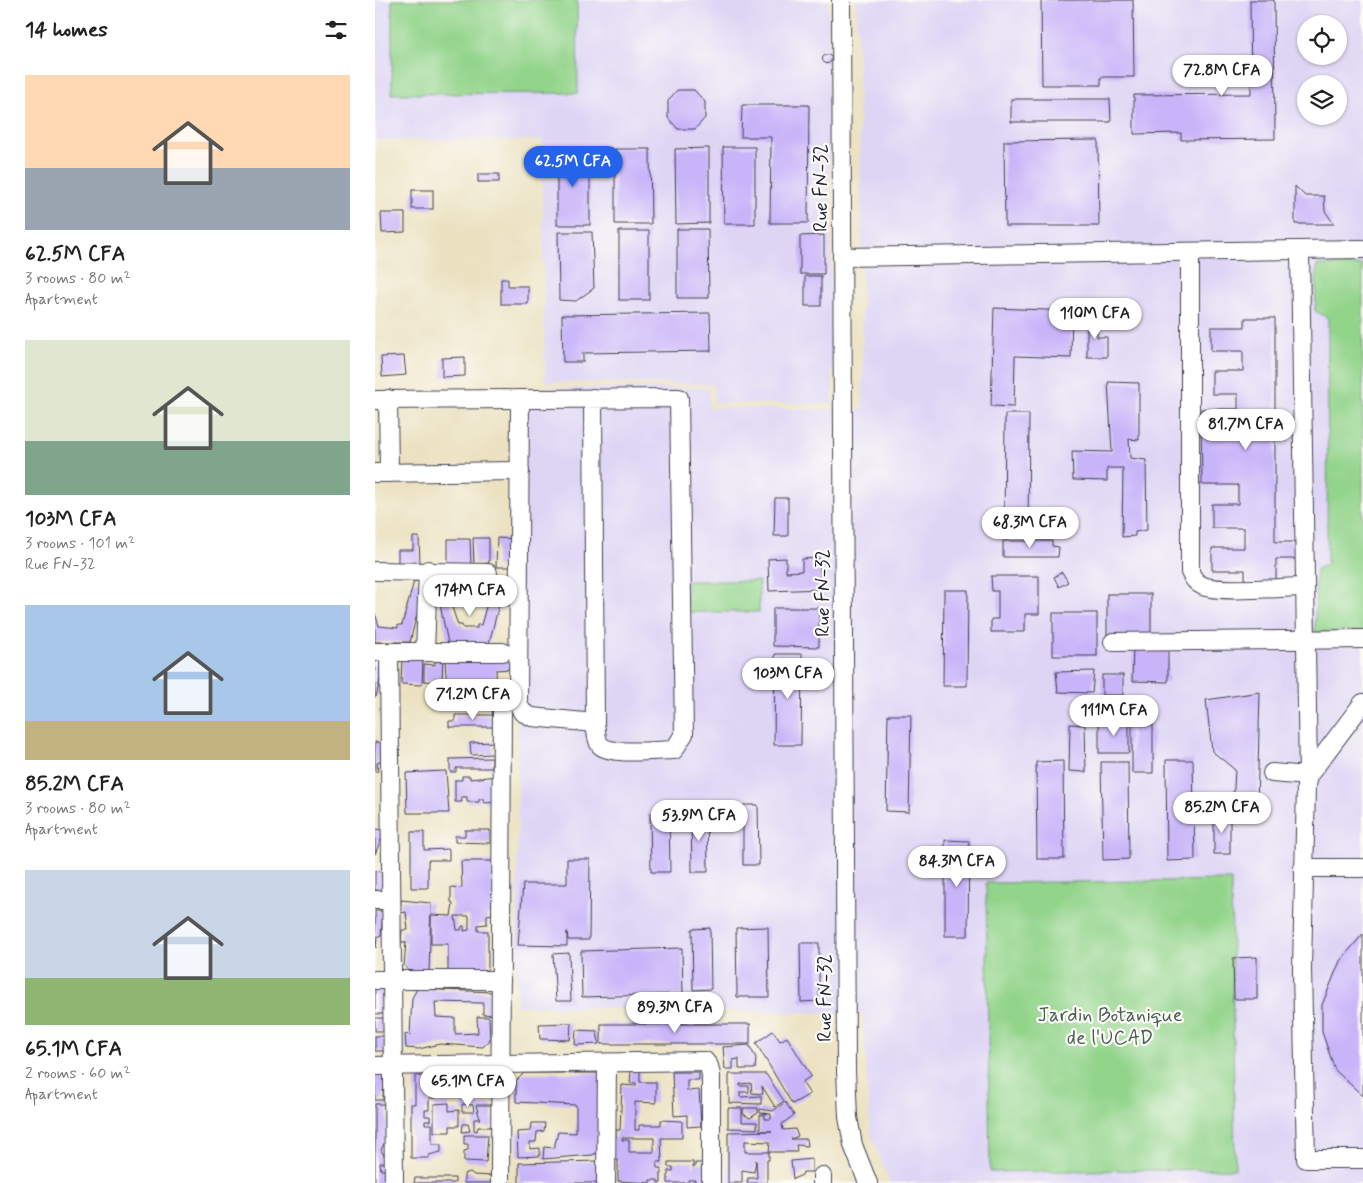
<!DOCTYPE html>
<meta charset="utf-8">
<style>
body{margin:0;font-family:Mynerve,sans-serif;background:#f2f2f2;color:#222;height:100vh;display:flex;flex-direction:column;font-size:19px;white-space:nowrap}
*{box-sizing:border-box;margin:0}
p{font-size:16px;color:#767676}
.icon{flex:none;width:28px;height:28px;fill:none;stroke:currentColor;stroke-width:2;stroke-linecap:round;stroke-linejoin:round}
.map{position:relative;flex:1;overflow:hidden}
.sheet{display:flex;flex-direction:column;background:#fff;width:375px}
.sheet>*{flex:none}
.buttons{position:absolute;left:922px;top:15px;display:grid;gap:10px}
.buttons a{display:grid;place-items:center;width:50px;height:50px;border-radius:50%;background:#fff;box-shadow:0 1px 4px #0004;font-size:25px}
.price{position:absolute;translate:-50% -42px;padding:0 11px;border-radius:18px;background:#fff;color:#222;font-size:16px;line-height:32px;filter:drop-shadow(0 1px 2px #0008)}
.price::after{content:'';position:absolute;left:50%;top:30px;width:15px;height:11px;margin-left:-8px;background:inherit;clip-path:polygon(0 0,100% 0,50% 100%)}
.price.active{background:#2563eb;color:#fff}
ul{padding:0;list-style:none}
li{display:grid;align-content:center;gap:10px;height:265px;padding:0 25px}
li span{display:grid;place-items:center;height:155px;border-radius:0px;color:#555}
li>.icon{margin-inline-start:auto}
span .icon{width:90px;height:90px;fill:#fffc;stroke-width:1}
li b{font-size:21px}
h2{display:flex;justify-content:space-between;align-items:center;height:60px;padding:0 25px;font-size:21px}
main{display:flex;flex:1;min-height:0}
.map>svg:first-child{display:block}
.built{fill:#ded5f5;fill-rule:evenodd}
.green{fill:#93d48b;stroke:#5a7b63}
.building{fill:#c8b4f9;fill-rule:evenodd}
.lines{fill:none;stroke-linecap:round;stroke-linejoin:round}
.minor-casing{stroke:#403f4f;stroke-width:20}
.minor{stroke:#fff;stroke-width:18}
.labels{text-anchor:middle;stroke-width:4.5;stroke-linejoin:round;paint-order:stroke}
.street-label{font-size:20px;fill:#22223b;stroke:#fdfcf7}
.park-label{font-size:20px;fill:#4a6057;stroke:#fdfcf7}
</style>
<main>
<section class="sheet">
<h2>14 homes<svg class="icon" aria-label="filters" viewBox="0 0 24 24"><path d="M4 7h16M4 17h16"/><circle cx="9" cy="7" r="2"/><circle cx="15" cy="17" r="2"/></svg></h2>
<ul>
<li><span style="background:linear-gradient(#ffd9b3 60%,#9aa5b1 0)"><svg class="icon" aria-label="home" viewBox="0 0 24 24"><path d="M3 11l9-7 9 7M6 9v11h12V9"/></svg></span><div><b>62.5M CFA</b><p>3 rooms · 80 m²</p><p>Apartment</p></div></li>
<li><span style="background:linear-gradient(#dfe7d0 65%,#7fa58c 0)"><svg class="icon" aria-label="home" viewBox="0 0 24 24"><path d="M3 11l9-7 9 7M6 9v11h12V9"/></svg></span><div><b>103M CFA</b><p>3 rooms · 101 m²</p><p>Rue FN-32</p></div></li>
<li><span style="background:linear-gradient(#a9c7e8 75%,#c2b280 0)"><svg class="icon" aria-label="home" viewBox="0 0 24 24"><path d="M3 11l9-7 9 7M6 9v11h12V9"/></svg></span><div><b>85.2M CFA</b><p>3 rooms · 80 m²</p><p>Apartment</p></div></li>
<li><span style="background:linear-gradient(#c9d6e8 70%,#8fb573 0)"><svg class="icon" aria-label="home" viewBox="0 0 24 24"><path d="M3 11l9-7 9 7M6 9v11h12V9"/></svg></span><div><b>65.1M CFA</b><p>2 rooms · 60 m²</p><p>Apartment</p></div></li>
</ul>
</section>
<div class="map">
<svg width="988" height="1183" viewBox="0 0 988 1183">
<rect width="100%" height="100%" fill="#fdfcf7"/>
<filter id="ink" filterUnits="userSpaceOnUse"><feTurbulence type="fractalNoise" baseFrequency=".02" numOctaves="2"/><feDisplacementMap in="SourceGraphic" scale="10" xChannelSelector="R" yChannelSelector="G"/><feConvolveMatrix kernelMatrix="1 2 1 2 8 2 1 2 1" color-interpolation-filters="sRGB"/></filter>
<filter id="wash" filterUnits="userSpaceOnUse"><feTurbulence type="fractalNoise" baseFrequency=".0096" numOctaves="4" result="noise"/><feDisplacementMap in="SourceGraphic" scale="20" xChannelSelector="R" yChannelSelector="G"/><feGaussianBlur stdDeviation="1.12" result="paint"/><feColorMatrix in="noise" values="0 0 0 0 0 0 0 0 0 0 0 0 0 0 0 0 0 1.4 0 .05"/><feComposite in="paint" operator="in"/></filter>
<g filter="url(#wash)">
<rect width="100%" height="100%" fill="#ece2c2"/>
<g class="built">
<polygon points="0,0 453,0 458,404 339,403 338,384 170,382 167,140 0,140"/>
<path d="M 481,0 L 988,0 L 988,1183 L 515,1183 L 495,1131 L 488,1014 L 142,1006 L 144,388 L 334,388 L 334,408 L 488,410 L 486,193 ZM 931,24 L 964,24 L 964,56 L 931,56 ZM 931,84 L 964,84 L 964,116 L 931,116 Z"/>
</g>
<g class="green">
<polygon points="17,0 202,0 203,93 17,94"/>
<polygon points="942,265 988,265 988,631 940,632 941,569 952,565 953,318 940,311"/>
<rect x="312" y="581" width="72" height="31"/>
<polygon points="856,880 860,1169 615,1172 611,883"/>
</g>
<g id="blocks">
<g class="building">
<polygon points="666,0 758,0 759,77 726,77 726,85 667,85"/>
<polygon points="875,0 899,0 900,139 806,140 806,133 759,134 759,95 876,94"/>
<circle cx="452" cy="59" r="4.5"/>
<polygon points="302,90 319,90 330,102 330,118 320,129 303,129 293,118 293,101"/>
<polygon points="636,99 735,99 736,122 636,122"/>
<polygon points="367,105 434,105 433,223 395,223 396,137 366,137"/>
<polygon points="723,140 724,226 630,226 629,141"/>
<polygon points="348,147 380,147 380,224 349,224"/>
<polygon points="334,148 334,223 301,224 300,149"/>
<polygon points="240,149 275,149 276,224 240,224"/>
<rect x="182" y="150" width="33" height="75"/>
<rect x="103" y="174" width="21" height="8"/>
<polygon points="920,186 930,196 949,196 950,211 959,224 920,224"/>
<rect x="37" y="190" width="21" height="19"/>
<polygon points="6,213 30,213 30,232 7,233"/>
<polygon points="302,229 333,229 334,298 302,298"/>
<rect x="244" y="231" width="30" height="69"/>
<polygon points="183,232 217,232 219,288 201,301 184,300"/>
<polygon points="449,235 449,274 425,274 425,236"/>
<rect x="430" y="276" width="16" height="30"/>
<polygon points="126,279 133,279 133,286 153,286 153,304 126,304"/>
<polygon points="619,308 697,311 696,358 640,356 639,407 616,406"/>
<polygon points="335,313 336,351 208,353 208,362 188,362 187,315"/>
<polygon points="712,317 722,317 722,337 732,337 732,357 712,357"/>
<polygon points="870,318 900,318 900,542 921,542 921,559 901,559 901,582 870,582 870,570 837,570 837,548 869,548 869,528 837,528 837,504 863,504 863,485 827,485 826,409 863,409 863,394 837,394 837,371 868,371 868,351 836,351 836,327 870,327"/>
<polygon points="29,356 31,375 7,377 6,357"/>
<polygon points="90,357 90,376 67,377 67,358"/>
<polygon points="733,382 764,383 764,440 754,439 755,458 771,460 772,530 760,532 760,536 747,537 748,468 732,468 732,481 698,480 697,451 737,452"/>
<polygon points="630,414 654,414 653,534 629,534"/>
<polygon points="400,498 413,498 413,536 399,536"/>
<polygon points="38,537 44,537 45,565 23,565 23,550 38,550"/>
<polygon points="98,538 114,538 114,563 99,564"/>
<polygon points="122,538 142,539 141,567 121,567"/>
<polygon points="73,539 95,539 96,565 73,566"/>
<polygon points="628,541 677,541 677,546 684,547 683,557 628,557"/>
<polygon points="411,558 411,572 427,571 427,559 444,558 446,589 394,591 393,559"/>
<polygon points="687,572 693,582 684,587 679,577"/>
<polygon points="616,576 664,576 664,614 650,614 650,632 616,632 616,619 623,619 623,591 617,591"/>
<polygon points="39,581 50,582 35,642 0,642 0,613 4,626 23,628 23,625 27,625"/>
<polygon points="60,581 68,581 83,625 87,625 88,628 102,628 102,625 106,625 118,582 130,582 114,643 73,643"/>
<polygon points="569,590 593,590 592,686 568,686"/>
<rect x="732" y="594" width="44" height="43"/>
<polygon points="398,608 444,608 444,647 398,646"/>
<rect x="678" y="613" width="44" height="43"/>
<polygon points="758,647 793,648 793,682 757,681"/>
<polygon points="400,654 427,654 426,745 399,745"/>
<polygon points="135,656 135,669 121,670 123,706 73,708 70,659"/>
<polygon points="27,658 48,659 47,685 26,684"/>
<polygon points="60,658 68,658 67,682 49,681 49,664 60,665"/>
<polygon points="0,661 9,662 1,697 0,697"/>
<polygon points="719,671 717,693 683,692 681,672"/>
<rect x="727" y="675" width="21" height="20"/>
<polygon points="885,692 882,807 858,805 860,770 837,751 831,700"/>
<polygon points="80,715 119,715 119,727 74,727 74,721 80,721"/>
<polygon points="513,715 536,715 534,812 511,811"/>
<rect x="724" y="721" width="30" height="32"/>
<polygon points="695,724 710,725 711,772 694,771"/>
<rect x="757" y="725" width="21" height="48"/>
<polygon points="0,742 9,743 5,762 2,763 3,771 0,772"/>
<polygon points="118,742 118,754 96,755 95,743"/>
<polygon points="117,758 117,768 81,768 81,772 75,772 75,759"/>
<polygon points="791,760 818,760 820,860 792,861"/>
<polygon points="688,761 689,859 662,859 661,762"/>
<polygon points="726,762 753,762 754,859 728,860"/>
<polygon points="69,771 71,771 74,813 32,813 31,773"/>
<polygon points="87,776 95,776 95,779 122,776 123,802 109,803 109,799 104,799 104,802 92,802 92,797 86,797 87,802 80,802 80,780 87,780"/>
<polygon points="368,805 383,805 384,865 368,865"/>
<polygon points="294,812 295,872 276,872 275,813"/>
<polygon points="316,812 332,812 333,872 317,872"/>
<rect x="839" y="813" width="16" height="41"/>
<polygon points="0,829 10,830 0,854"/>
<polygon points="90,830 115,830 115,843 80,842 80,836 90,836"/>
<polygon points="36,832 49,832 49,850 74,849 74,860 53,860 53,888 36,888"/>
<polygon points="570,840 594,841 593,936 570,936"/>
<polygon points="192,859 215,859 214,940 193,940 192,932 192,946 143,945 148,884 192,884"/>
<path d="M 86,861 L 118,861 L 117,914 L 112,915 L 112,924 L 103,925 L 103,931 L 113,931 L 113,968 L 108,973 L 73,972 L 73,944 L 56,944 L 56,915 L 76,916 L 78,903 L 76,902 L 76,887 L 87,888 ZM 80,916 L 94,916 L 94,930 L 89,931 L 89,926 L 87,926 L 86,930 L 82,930 Z"/>
<polygon points="0,871 12,873 10,891 0,890"/>
<polygon points="26,900 56,903 54,974 38,974 29,966 31,942 26,942 27,930 33,930 31,912 25,913"/>
<polygon points="0,911 8,911 6,935 2,937 1,948"/>
<polygon points="393,927 394,997 362,997 361,928"/>
<polygon points="335,928 336,989 318,990 317,929"/>
<polygon points="988,934 988,1096 960,1070 947,1032 947,1005 965,961"/>
<polygon points="425,943 444,943 444,1001 426,1002"/>
<polygon points="307,948 308,994 207,997 206,951"/>
<polygon points="194,953 196,1001 181,1001 178,954"/>
<polygon points="882,957 882,999 859,999 858,958"/>
<polygon points="7,987 11,989 12,1014 0,1014 0,988 3,990"/>
<polygon points="42,989 118,992 122,1014 108,1015 108,1003 60,1002 61,1017 80,1018 80,1034 103,1033 102,1017 114,1017 115,1040 108,1047 65,1044 44,1049 31,1048 30,1034 35,1035 37,998"/>
<rect x="0" y="1018" width="10" height="13"/>
<polygon points="196,1023 195,1040 165,1039 164,1024"/>
<rect x="226" y="1024" width="149" height="20"/>
<polygon points="201,1030 222,1031 224,1044 200,1045"/>
<polygon points="398,1031 405,1041 412,1037 436,1076 427,1082 435,1094 417,1104 381,1043"/>
<rect x="0" y="1036" width="12" height="15"/>
<polygon points="374,1045 381,1058 380,1069 364,1069 364,1059 358,1060 358,1069 350,1069 348,1047"/>
<polygon points="0,1067 9,1071 8,1100 0,1100"/>
<path d="M 256,1071 L 265,1071 L 265,1082 L 281,1082 L 281,1103 L 260,1102 L 260,1130 L 264,1130 L 264,1125 L 286,1125 L 286,1120 L 307,1121 L 307,1138 L 286,1138 L 287,1162 L 282,1162 L 282,1168 L 286,1168 L 286,1183 L 283,1183 L 283,1180 L 275,1180 L 275,1183 L 243,1181 L 243,1160 L 237,1160 L 238,1138 L 241,1138 L 241,1130 L 245,1130 L 247,1085 L 261,1086 L 261,1083 L 255,1083 ZM 247,1138 L 279,1138 L 279,1152 L 254,1152 L 254,1140 L 247,1140 Z"/>
<polygon points="297,1072 324,1072 324,1080 312,1080 312,1091 324,1090 326,1126 312,1127 312,1115 299,1116"/>
<polygon points="149,1073 227,1073 227,1151 217,1155 168,1159 169,1147 179,1148 183,1132 201,1133 201,1105 141,1102 141,1081"/>
<polygon points="112,1074 113,1092 104,1092 103,1087 85,1088 84,1092 68,1090 68,1075"/>
<polygon points="354,1074 391,1074 409,1101 400,1107 387,1086 388,1094 377,1093 376,1083 365,1084 365,1086 374,1086 374,1092 365,1092 365,1097 386,1096 386,1104 354,1103"/>
<polygon points="40,1076 58,1076 58,1092 61,1092 61,1098 54,1098 54,1110 50,1110 50,1116 55,1116 55,1121 50,1121 50,1124 57,1124 57,1144 66,1144 66,1152 54,1155 54,1158 36,1158 36,1104 40,1104"/>
<path d="M 410,1102 L 419,1115 L 407,1124 L 408,1130 L 420,1129 L 423,1136 L 416,1139 L 432,1139 L 433,1146 L 421,1145 L 422,1152 L 394,1152 L 394,1160 L 392,1160 L 392,1183 L 372,1183 L 373,1178 L 382,1178 L 381,1160 L 379,1172 L 367,1170 L 367,1183 L 353,1183 L 353,1132 L 397,1131 L 385,1131 L 385,1115 L 390,1115 L 390,1119 L 396,1119 L 396,1114 L 385,1113 L 385,1109 L 398,1111 ZM 370,1141 L 395,1142 L 394,1152 L 370,1152 Z"/>
<polygon points="74,1103 74,1111 84,1110 84,1126 75,1126 75,1132 59,1132 59,1104"/>
<polygon points="0,1104 12,1104 13,1135 6,1150 13,1163 5,1163 6,1170 12,1170 11,1183 0,1183"/>
<polygon points="87,1104 98,1105 99,1112 87,1112"/>
<polygon points="101,1105 117,1105 117,1127 103,1127 102,1131 99,1130 99,1119 105,1119"/>
<polygon points="353,1108 367,1108 367,1122 382,1122 382,1129 353,1128"/>
<polygon points="368,1108 383,1108 383,1113 375,1118 368,1114"/>
<polygon points="157,1123 170,1123 169,1131 162,1132 161,1142 155,1142 155,1149 165,1148 165,1156 143,1157 142,1132 156,1131"/>
<polygon points="88,1124 93,1124 95,1131 87,1132"/>
<polygon points="89,1135 113,1135 111,1162 89,1161 89,1151 93,1150 93,1144 89,1144"/>
<polygon points="437,1159 437,1172 428,1172 427,1175 418,1179 416,1161"/>
<polygon points="224,1161 226,1183 144,1183 144,1163"/>
<polygon points="293,1162 318,1162 318,1167 320,1167 320,1163 332,1163 332,1183 320,1183 320,1180 313,1180 313,1183 293,1183 293,1171 298,1171 298,1167 293,1167"/>
<polygon points="95,1172 99,1175 117,1176 117,1183 89,1183 89,1174"/>
<polygon points="40,1178 80,1178 80,1183 39,1183"/>
</g>
</g>
</g>
<g filter="url(#ink)">
<use href="#blocks" fill-opacity="0" stroke="#403f4f" stroke-width="1"/>
<g class="lines">
<g class="minor-casing">
<g id="minor">
<polyline points="466,0 471,1071 473,1117 478,1145 493,1183"/>
<path d="M 815,252 L 815,572 C 818,579 821,583 828,586 C 844,593 909,587 930,587"/>
<polyline points="467,257 988,249"/>
<polyline points="13,399 14,473"/>
<polyline points="145,399 143,702 147,712 157,717 220,723"/>
<path d="M 0,400 L 304,398 L 309,734 L 299,750 C 283,750 235,756 225,745 C 221,740 221,729 220,723 L 218,398"/>
<polyline points="0,473 145,471"/>
<polyline points="0,571 113,573"/>
<polyline points="738,642 988,639"/>
<polyline points="0,652 128,652"/>
<polyline points="14,652 19,1183"/>
<polyline points="50,652 53,570"/>
<polyline points="988,703 933,776 931,785 927,969 931,1159 988,1159"/>
<polyline points="897,773 933,776 925,251"/>
<polyline points="928,868 988,868"/>
<polyline points="0,900 16,900"/>
<polyline points="0,980 126,980"/>
<polyline points="0,1066 330,1061 334,1066 336,1075 336,1183"/>
<polyline points="125,1183 127,697"/>
<polyline points="231,1183 232,1063"/>
<polyline points="447,1183 447,1176"/>
</g>
</g>
<use href="#minor" class="minor"/>
</g>
</g>
<g class="labels">
<g class="street-label">
<text transform="translate(445 188) rotate(-90)" y="7">Rue FN-32</text>
<text transform="translate(447 593) rotate(-90)" y="7">Rue FN-32</text>
<text transform="translate(449 998) rotate(-90)" y="7">Rue FN-32</text>
</g>
<g class="park-label">
<text x="735" y="1021">Jardin Botanique<tspan x="735" dy="23">de l'UCAD</tspan></text>
</g>
</g>
</svg>
<div class="buttons">
<a><svg class="icon" aria-label="locate" viewBox="0 0 24 24"><circle cx="12" cy="12" r="6"/><path d="M12 2v4M12 18v4M2 12h4M18 12h4"/></svg></a>
<a><svg class="icon" aria-label="layers" viewBox="0 0 24 24"><path d="M12 4l9 5-9 5-9-5zM3 14l9 5 9-5"/></svg></a>
</div>
<b class="price" style="left:847px;top:97px">72.8M CFA</b>
<b class="price active" style="left:198px;top:188px">62.5M CFA</b>
<b class="price" style="left:720px;top:340px">110M CFA</b>
<b class="price" style="left:871px;top:451px">81.7M CFA</b>
<b class="price" style="left:655px;top:549px">68.3M CFA</b>
<b class="price" style="left:95px;top:617px">174M CFA</b>
<b class="price" style="left:413px;top:700px">103M CFA</b>
<b class="price" style="left:98px;top:721px">71.2M CFA</b>
<b class="price" style="left:739px;top:737px">111M CFA</b>
<b class="price" style="left:847px;top:834px">85.2M CFA</b>
<b class="price" style="left:324px;top:842px">53.9M CFA</b>
<b class="price" style="left:582px;top:888px">84.3M CFA</b>
<b class="price" style="left:300px;top:1034px">89.3M CFA</b>
<b class="price" style="left:93px;top:1108px">65.1M CFA</b>
</div>
</main>
